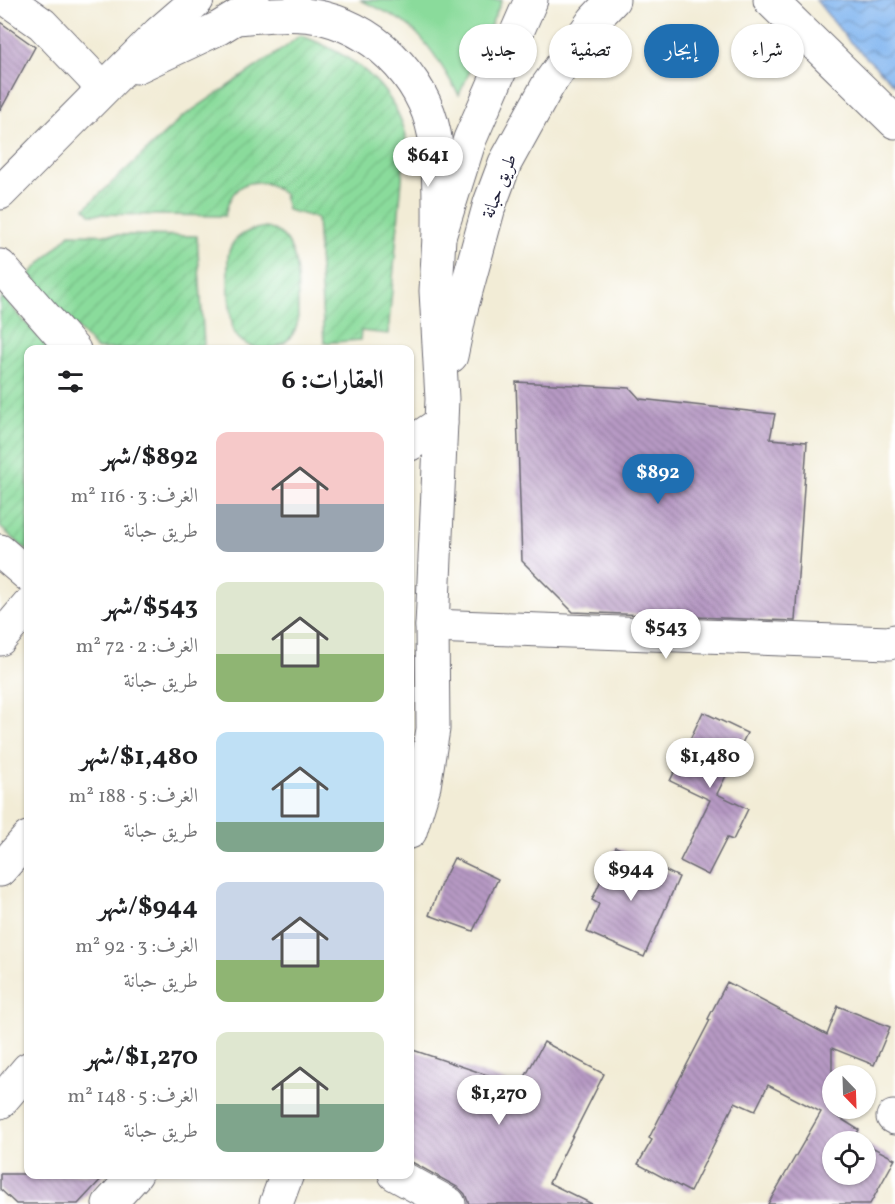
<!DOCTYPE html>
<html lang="ar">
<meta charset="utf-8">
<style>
body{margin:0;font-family:Vollkorn,Amiri,serif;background:#f2f2f2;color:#202124;direction:rtl;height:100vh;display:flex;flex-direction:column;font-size:22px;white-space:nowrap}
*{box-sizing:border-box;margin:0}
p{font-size:20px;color:#757577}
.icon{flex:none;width:33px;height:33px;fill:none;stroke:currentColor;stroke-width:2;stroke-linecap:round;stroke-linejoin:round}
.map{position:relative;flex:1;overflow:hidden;direction:ltr}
.panel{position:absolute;left:24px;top:345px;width:390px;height:834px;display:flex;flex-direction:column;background:#fff;border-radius:12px;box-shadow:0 2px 4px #0004;direction:rtl}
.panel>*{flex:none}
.guide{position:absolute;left:432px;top:24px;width:372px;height:54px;direction:rtl;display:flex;gap:12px}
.needle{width:39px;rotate:157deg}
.tools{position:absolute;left:822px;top:1065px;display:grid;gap:12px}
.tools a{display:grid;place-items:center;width:54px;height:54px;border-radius:50%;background:#fff;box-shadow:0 2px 4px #0004;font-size:30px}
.price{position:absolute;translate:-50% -51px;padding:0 14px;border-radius:21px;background:#fff;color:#222;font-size:20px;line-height:39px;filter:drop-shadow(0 2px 3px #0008)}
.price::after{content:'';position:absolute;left:50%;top:36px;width:18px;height:14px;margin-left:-9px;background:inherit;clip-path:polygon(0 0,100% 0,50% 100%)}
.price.selected{background:#1f6fb2;color:#fff}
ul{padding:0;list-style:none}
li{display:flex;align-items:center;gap:18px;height:150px;padding:0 30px}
li span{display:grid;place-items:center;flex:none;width:168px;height:120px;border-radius:12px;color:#555}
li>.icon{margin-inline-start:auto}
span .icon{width:72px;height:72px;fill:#fffc;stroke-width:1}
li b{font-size:26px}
h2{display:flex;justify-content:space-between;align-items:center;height:72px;padding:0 30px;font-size:26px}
.chip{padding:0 21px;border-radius:27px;background:#fff;box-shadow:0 2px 4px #0004;font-size:21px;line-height:54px}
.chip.selected{background:#1f6fb2;color:#fff}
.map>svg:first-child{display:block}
.green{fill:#8adb9b;stroke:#567e6b;stroke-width:1.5}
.garden{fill:url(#garden-furrows);stroke:#567e6b;stroke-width:1.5}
.water{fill:url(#water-waves);stroke:#526c96;stroke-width:1.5}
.building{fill:url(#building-back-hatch)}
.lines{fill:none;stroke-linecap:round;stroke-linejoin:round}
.minor-casing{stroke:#6b6971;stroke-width:35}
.major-casing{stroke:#6b6971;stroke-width:35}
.highway-casing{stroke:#6b6971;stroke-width:35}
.minor{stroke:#fff;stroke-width:33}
.major{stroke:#fff;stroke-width:33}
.highway{stroke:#fff;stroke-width:33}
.labels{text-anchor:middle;stroke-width:4.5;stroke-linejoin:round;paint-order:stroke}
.street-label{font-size:18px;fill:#22223b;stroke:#fff}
</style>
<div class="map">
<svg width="895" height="1204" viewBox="0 0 895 1204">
<defs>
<pattern id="garden-furrows" width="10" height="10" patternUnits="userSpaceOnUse" patternTransform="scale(1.5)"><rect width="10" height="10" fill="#8adb9b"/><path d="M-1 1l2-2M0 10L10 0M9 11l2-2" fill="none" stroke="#77bc86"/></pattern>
<pattern id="water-waves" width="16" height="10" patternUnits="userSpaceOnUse" patternTransform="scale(1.5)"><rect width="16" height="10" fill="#82b6f0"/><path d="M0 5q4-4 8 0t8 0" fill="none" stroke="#6a94c4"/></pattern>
<pattern id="building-back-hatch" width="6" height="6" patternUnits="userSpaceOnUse" patternTransform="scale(1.5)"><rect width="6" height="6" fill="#b79ac4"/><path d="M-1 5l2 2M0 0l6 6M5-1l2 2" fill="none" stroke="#947da0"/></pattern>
</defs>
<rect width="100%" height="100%" fill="#fff"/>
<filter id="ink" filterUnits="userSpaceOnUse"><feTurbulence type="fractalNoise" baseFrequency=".0167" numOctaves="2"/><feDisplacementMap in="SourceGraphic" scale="12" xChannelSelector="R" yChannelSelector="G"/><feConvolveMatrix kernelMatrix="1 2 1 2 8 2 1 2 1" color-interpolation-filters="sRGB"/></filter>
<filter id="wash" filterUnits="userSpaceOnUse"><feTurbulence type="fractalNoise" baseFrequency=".008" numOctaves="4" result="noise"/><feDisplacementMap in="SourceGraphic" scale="24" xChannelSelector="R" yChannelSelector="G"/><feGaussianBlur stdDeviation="1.35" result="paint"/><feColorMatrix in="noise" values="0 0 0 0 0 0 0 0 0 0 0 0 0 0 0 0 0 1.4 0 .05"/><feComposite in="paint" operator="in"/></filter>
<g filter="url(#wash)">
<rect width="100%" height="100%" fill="#f2ecd6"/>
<path class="green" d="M 360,0 L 502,0 L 459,95 C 445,72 431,45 410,27 C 395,15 377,8 360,0 Z"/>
<g class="garden">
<path d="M 300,35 C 350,54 391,81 406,135 L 388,334 L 361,331 L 360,340 L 324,343 L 317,218 L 287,210 L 284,194 C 279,191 273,186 268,184 C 241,177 229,193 225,216 L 90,214 L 85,208 L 181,118 L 287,46 Z"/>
<path d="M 266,227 C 270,229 275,230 279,233 C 302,248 297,295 298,319 C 295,351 253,359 235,334 C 230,327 226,261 229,251 C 234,235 251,229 266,227 Z"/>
<polygon points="70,234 197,236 204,345 186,350 96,349 30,274"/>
<polygon points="3,297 49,349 28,350 28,551 0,527 0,300"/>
</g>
<polygon class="water" points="816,0 895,0 895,85 849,41"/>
<g id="blocks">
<g class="building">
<polygon points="0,22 35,47 0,111"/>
<polygon points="516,382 630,388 640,399 775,414 770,439 807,442 795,621 573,612 522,561"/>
<polygon points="703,712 747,733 717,794 748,809 733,840 727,838 708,875 680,861 710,800 670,781"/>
<polygon points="616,847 679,877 644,957 587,932 599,904 592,900"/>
<polygon points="454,858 498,879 473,931 429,915 441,884"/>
<polygon points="727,982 827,1035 838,1006 890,1027 874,1065 832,1048 832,1113 859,1130 854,1138 861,1142 832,1142 832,1174 866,1174 866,1144 895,1159 870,1204 768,1204 821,1112 768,1085 755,1111 735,1102 690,1192 638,1164 652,1140 649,1138 710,1020 708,1019"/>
<polygon points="544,1042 604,1074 549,1183 592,1204 469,1204 465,1194 459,1188 410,1161 410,1049 505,1081 519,1088"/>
<polygon points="0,1174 106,1174 78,1204 16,1204 0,1189"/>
</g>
</g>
</g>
<g filter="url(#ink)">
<use href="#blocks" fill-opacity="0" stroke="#6b6971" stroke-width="1.5"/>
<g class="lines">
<g class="minor-casing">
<g id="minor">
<polyline points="8,0 42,24 103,88"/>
<polyline points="0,266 74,350"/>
<polyline points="451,356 460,313 490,203 505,163 548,85 594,20 613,0"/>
<polyline points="410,444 441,423"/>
<polyline points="0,551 28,575"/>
<polyline points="432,626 889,643 895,641"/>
<polyline points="0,639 28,606"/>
<polyline points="410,832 424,786 433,729 432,626 442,399 436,291 439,237 470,139 531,0"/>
<polyline points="0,870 28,838"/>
<polyline points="0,1102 28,1069"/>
<polyline points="893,1117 895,1118"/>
<polyline points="395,1174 449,1204"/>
<polyline points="109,1204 136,1174"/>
<polyline points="276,1204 287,1174"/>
</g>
</g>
<g class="major-casing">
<g id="major">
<path d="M 236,18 C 265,16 295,11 323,18 C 382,33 429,85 436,145 C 440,175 439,206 439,237"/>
<polyline points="136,67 219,28 255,6"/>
<polyline points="0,193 159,33 197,0"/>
</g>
</g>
<g class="highway-casing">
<polyline id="highway" points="770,0 895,122"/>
</g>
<use href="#minor" class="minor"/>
<use href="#major" class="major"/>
<use href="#highway" class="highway"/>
</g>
</g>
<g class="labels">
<g class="street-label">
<text transform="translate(499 186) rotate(-69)" y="6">طريق حبانة</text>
</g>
</g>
</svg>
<div class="tools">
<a><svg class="needle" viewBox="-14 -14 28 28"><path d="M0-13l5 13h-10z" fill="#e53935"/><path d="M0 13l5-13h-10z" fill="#757577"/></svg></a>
<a><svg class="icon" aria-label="locate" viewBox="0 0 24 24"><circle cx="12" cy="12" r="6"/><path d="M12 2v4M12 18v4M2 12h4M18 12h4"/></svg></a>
</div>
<b class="price" style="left:428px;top:188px">$641</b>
<b class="price selected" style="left:658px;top:505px">$892</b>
<b class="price" style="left:666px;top:660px">$543</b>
<b class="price" style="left:710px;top:789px">$1,480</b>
<b class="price" style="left:631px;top:902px">$944</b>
<b class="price" style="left:499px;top:1126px">$1,270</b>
<div class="guide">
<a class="chip">شراء</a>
<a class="chip selected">إيجار</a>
<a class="chip">تصفية</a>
<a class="chip">جديد</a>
</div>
<section class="panel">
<h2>العقارات: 6<svg class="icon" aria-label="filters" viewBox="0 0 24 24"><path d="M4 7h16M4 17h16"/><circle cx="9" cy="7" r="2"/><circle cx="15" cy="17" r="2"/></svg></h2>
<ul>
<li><span style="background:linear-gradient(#f6c9c9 60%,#9aa5b1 0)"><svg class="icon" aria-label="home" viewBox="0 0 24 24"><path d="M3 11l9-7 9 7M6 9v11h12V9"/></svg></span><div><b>$892/شهر</b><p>الغرف: 3 · 116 m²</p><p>طريق حبانة</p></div></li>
<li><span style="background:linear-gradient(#dfe7d0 60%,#8fb573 0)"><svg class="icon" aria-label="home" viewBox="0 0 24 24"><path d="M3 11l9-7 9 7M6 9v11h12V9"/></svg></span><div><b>$543/شهر</b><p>الغرف: 2 · 72 m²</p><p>طريق حبانة</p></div></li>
<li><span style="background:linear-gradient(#bfe0f5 75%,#7fa58c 0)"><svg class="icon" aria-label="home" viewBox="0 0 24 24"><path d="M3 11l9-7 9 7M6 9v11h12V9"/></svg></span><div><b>$1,480/شهر</b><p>الغرف: 5 · 188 m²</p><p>طريق حبانة</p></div></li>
<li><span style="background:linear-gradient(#c9d6e8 65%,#8fb573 0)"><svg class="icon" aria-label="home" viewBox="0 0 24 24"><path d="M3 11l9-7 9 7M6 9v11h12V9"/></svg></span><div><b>$944/شهر</b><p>الغرف: 3 · 92 m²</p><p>طريق حبانة</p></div></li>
<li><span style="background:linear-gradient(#dfe7d0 60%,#7fa58c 0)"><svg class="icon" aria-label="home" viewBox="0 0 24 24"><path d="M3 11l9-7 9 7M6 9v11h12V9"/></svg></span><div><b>$1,270/شهر</b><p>الغرف: 5 · 148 m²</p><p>طريق حبانة</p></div></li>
</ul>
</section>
</div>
